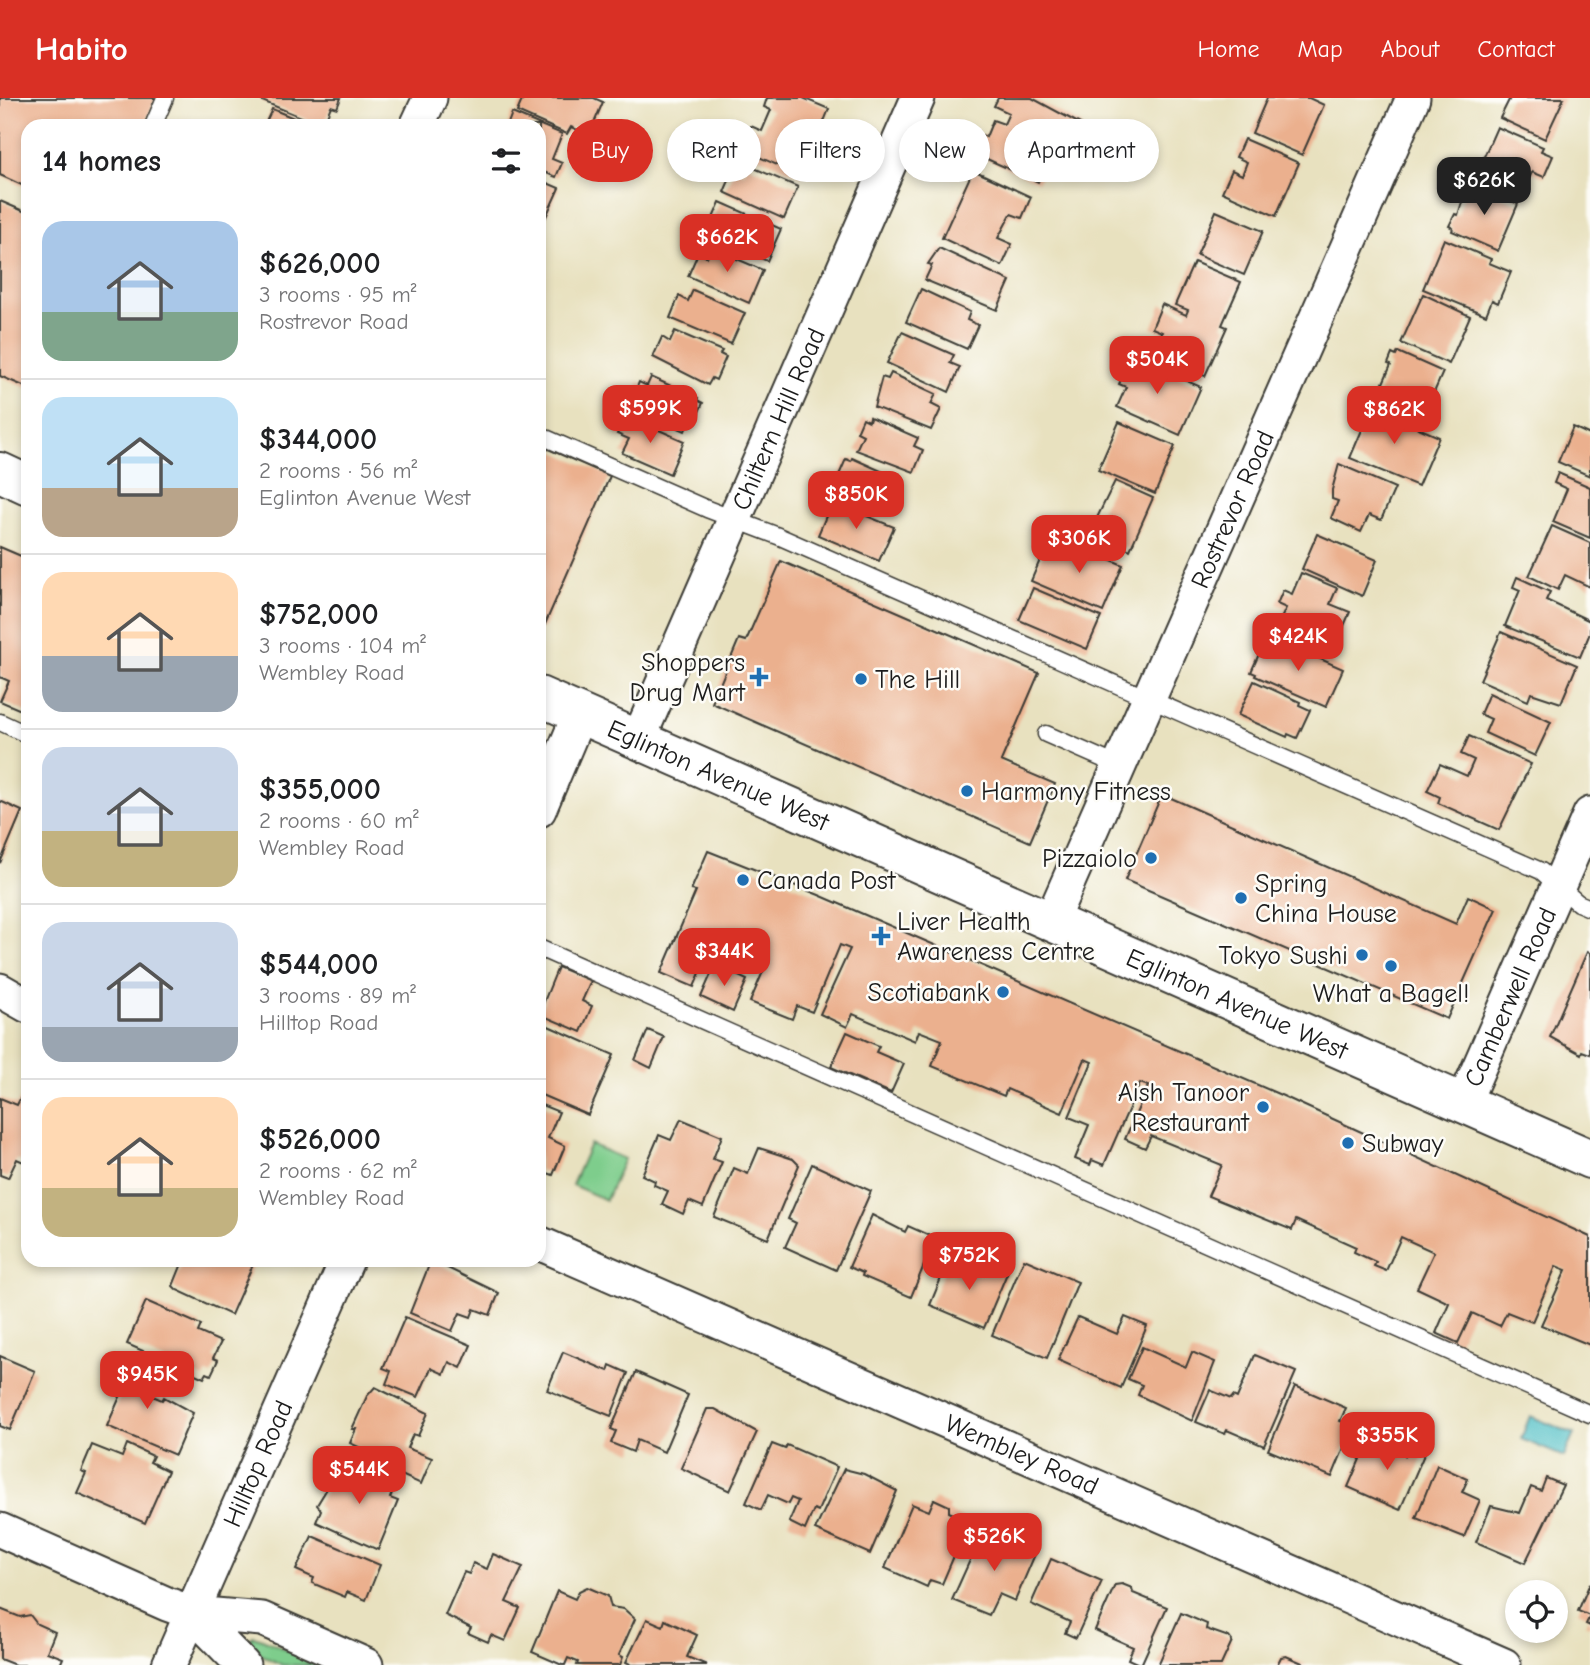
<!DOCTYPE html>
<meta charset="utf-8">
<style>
body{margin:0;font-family:"Comic Neue",sans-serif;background:#f2f2f2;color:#202124;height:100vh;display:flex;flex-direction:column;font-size:26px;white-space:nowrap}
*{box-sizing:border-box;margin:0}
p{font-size:23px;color:#757577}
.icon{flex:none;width:38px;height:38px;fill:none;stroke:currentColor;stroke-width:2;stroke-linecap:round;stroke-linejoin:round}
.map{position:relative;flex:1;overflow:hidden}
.details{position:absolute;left:21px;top:21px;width:525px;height:1148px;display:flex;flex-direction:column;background:#fff;border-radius:21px;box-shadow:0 4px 10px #0003}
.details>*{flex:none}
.top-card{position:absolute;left:567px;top:21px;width:665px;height:63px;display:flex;gap:14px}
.buttons{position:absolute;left:1505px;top:1482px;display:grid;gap:14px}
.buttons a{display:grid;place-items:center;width:63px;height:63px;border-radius:50%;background:#fff;box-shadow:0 4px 10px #0003;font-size:35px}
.price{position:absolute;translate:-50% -60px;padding:0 16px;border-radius:14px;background:#d93025;color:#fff;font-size:23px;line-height:46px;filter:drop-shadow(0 2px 4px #0008)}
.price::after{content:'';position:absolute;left:50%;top:42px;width:21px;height:16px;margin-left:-10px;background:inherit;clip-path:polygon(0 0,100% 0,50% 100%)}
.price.selected{background:#222;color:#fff}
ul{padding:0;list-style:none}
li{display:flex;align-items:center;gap:21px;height:175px;padding:0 21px}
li+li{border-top:2px solid #e0e0e0}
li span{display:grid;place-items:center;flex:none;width:196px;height:140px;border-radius:21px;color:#555}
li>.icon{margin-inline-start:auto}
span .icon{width:84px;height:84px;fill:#fffc;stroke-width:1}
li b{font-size:30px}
h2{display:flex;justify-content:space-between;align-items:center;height:84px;padding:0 21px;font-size:30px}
.pill{padding:0 24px;border-radius:32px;background:#fff;box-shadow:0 4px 10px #0003;font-size:24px;line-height:63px}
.pill.selected{background:#d93025;color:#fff}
header{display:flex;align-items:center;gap:42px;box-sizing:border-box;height:98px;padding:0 35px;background:#d93025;color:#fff}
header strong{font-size:33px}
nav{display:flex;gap:38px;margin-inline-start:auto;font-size:24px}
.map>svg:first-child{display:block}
.green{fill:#7ecd8c;stroke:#4d7454;stroke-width:2}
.water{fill:#53c1c8;stroke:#386e72;stroke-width:2}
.building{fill:#ebb08e}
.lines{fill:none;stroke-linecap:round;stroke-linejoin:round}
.lane-casing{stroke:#3b3a34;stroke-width:19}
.street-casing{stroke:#3b3a34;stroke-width:37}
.primary-casing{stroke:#3b3a34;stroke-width:42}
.lane{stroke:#fff;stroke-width:16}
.street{stroke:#fff;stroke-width:33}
.primary{stroke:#fff;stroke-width:38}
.poi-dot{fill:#1f6fb2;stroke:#fdfcf7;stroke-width:2.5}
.labels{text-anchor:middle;stroke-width:5;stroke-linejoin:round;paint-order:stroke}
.street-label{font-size:26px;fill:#1c1c1c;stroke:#fdfcf7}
.poi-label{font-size:26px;fill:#1c1c1c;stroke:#fdfcf7;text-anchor:start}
</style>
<header>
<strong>Habito</strong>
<nav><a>Home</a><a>Map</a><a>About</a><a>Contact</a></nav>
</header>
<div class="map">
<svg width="1590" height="1567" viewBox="0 0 1590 1567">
<rect width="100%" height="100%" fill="#fdfcf7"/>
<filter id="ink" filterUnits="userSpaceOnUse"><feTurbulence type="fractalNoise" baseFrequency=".0143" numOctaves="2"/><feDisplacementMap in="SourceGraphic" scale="14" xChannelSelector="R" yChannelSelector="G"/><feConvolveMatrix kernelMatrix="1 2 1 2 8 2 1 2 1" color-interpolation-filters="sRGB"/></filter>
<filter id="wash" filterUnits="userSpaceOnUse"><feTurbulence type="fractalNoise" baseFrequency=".00686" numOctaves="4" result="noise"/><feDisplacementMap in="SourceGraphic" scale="28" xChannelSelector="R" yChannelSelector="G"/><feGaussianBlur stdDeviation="1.57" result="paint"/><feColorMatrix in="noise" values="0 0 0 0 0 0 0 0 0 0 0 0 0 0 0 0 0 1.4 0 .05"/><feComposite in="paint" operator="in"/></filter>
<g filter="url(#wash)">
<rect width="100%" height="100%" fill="#e8e1bf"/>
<g class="green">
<polygon points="590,1046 624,1061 606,1102 572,1087"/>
<polygon points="253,1538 260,1540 321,1567 282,1567 248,1550 248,1543"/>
</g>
<polygon class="water" points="1530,1318 1574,1336 1564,1359 1521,1341"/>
<g id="blocks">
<g class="building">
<polygon points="0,0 156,0 144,28 28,28 28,90 0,77"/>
<polygon points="263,0 341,0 337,10 331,8 323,28 262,3"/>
<polygon points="523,0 594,0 603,4 589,37 571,29 567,36 517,14"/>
<polygon points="767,0 803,0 829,11 802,78 741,51 751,28 762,33 771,12 764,9"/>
<polygon points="998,0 1032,0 1082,27 1071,49 1055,41 1052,48 1043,45 1037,57 1047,62 1038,84 978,57 980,54 975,51 982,37 986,39 993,22 1004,26 1009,15 994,8"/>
<polygon points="1267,0 1309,0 1324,7 1302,57 1252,35"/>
<polygon points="1510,0 1564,0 1545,41 1500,20"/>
<polygon points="272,11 313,28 264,28"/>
<polygon points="512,15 562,36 552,61 562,65 556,79 539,72 539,28 507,28"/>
<polygon points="1497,29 1543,49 1541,53 1553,58 1544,79 1532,74 1521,99 1475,79"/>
<polygon points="1244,41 1299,65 1276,118 1222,94 1232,72 1242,77 1247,64 1236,59"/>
<polygon points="747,67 798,89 784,121 724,94 734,71 744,75"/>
<polygon points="973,72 1031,99 1022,120 1011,116 998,140 1012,146 1002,168 942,140"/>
<polygon points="539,77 542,78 540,82 559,90 545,121 539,118"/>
<polygon points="1472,86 1518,106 1498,153 1452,133 1453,130 1449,128 1455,116 1458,117 1466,91 1469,92"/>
<polygon points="0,103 28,115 28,290 0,278"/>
<polygon points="720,104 781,131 767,163 706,136"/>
<polygon points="1216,113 1263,133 1244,177 1197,157"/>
<polygon points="1444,141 1491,161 1489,165 1511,174 1498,205 1492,202 1486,217 1423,191"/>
<polygon points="711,150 763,172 749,205 688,178 698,155 707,159"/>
<polygon points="939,150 1010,183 997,212 925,182 932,167 928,166"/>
<polygon points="1194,164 1241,184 1222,227 1227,229 1205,278 1165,260 1169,254 1156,248 1162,234 1152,230 1162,206 1186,217 1188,212 1175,207"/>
<polygon points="921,191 970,214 967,222 978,227 967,251 906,224"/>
<polygon points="693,192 745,215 731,246 670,220 679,198 688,203"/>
<polygon points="1423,196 1470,218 1449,266 1401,245"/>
<polygon points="675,233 722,253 720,256 726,259 716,282 712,280 708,287 653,259 662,239 670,244"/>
<polygon points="902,234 954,257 950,265 960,269 949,294 887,265"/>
<polygon points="1398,254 1443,274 1422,322 1376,301 1391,267 1388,266 1392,256 1396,258"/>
<polygon points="1131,259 1201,289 1180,337 1117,309 1126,289 1119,286"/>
<polygon points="891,275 936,296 931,306 941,311 931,332 874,309 882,279 888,281"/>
<polygon points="651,279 698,300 697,302 703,305 695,323 690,320 685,333 637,312 639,308 630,305 639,284 647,288"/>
<polygon points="1366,307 1439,339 1418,388 1350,360 1365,325 1359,323"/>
<polygon points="625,317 684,343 670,376 622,355 629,341 617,336"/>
<polygon points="870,319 918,340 914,348 923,352 914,374 856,352 863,337 857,334 863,320 869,323"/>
<polygon points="1119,324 1175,348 1155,396 1098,372"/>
<polygon points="1573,329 1590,337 1590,378 1558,364"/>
<polygon points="539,347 610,378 543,531 539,529"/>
<polygon points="852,360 899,381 894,391 903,395 896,410 888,407 885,414 837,392 843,379 839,377 846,361 851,363"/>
<polygon points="1339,366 1395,390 1381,422 1369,417 1361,434 1331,420 1338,403 1332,401 1332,392"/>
<polygon points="1558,375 1590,389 1590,440 1553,424 1567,391 1554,385"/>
<polygon points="1115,383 1153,400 1130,452 1090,434"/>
<polygon points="832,404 894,429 879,463 818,437"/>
<polygon points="1552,428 1590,445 1590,489 1565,477 1558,492 1529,478"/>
<polygon points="1317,436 1377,462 1362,498 1302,471"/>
<polygon points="1073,445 1123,467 1103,514 1031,483 1046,448 1068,457"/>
<polygon points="0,449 28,461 28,615 0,603 9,583 0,579"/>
<polygon points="781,463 1039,575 1001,663 1055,686 1030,744 712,605 739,541 746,543"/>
<polygon points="1301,475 1337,490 1330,506 1350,514 1334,551 1278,527 1286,510 1277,506 1283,492 1292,496"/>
<polygon points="1517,479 1550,494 1546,502 1590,523 1590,535 1580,559 1505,528 1520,492 1513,489"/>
<polygon points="1033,490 1101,519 1087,551 1019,522"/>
<polygon points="1501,534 1577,567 1561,605 1531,595 1528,603 1480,582"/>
<polygon points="1271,545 1296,556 1298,551 1343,571 1326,609 1255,578 1256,576 1251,574 1259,556 1265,558"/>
<polygon points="1254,583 1300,604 1299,607 1310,612 1297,640 1288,636 1287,639 1238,617"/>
<polygon points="1489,595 1551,624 1535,658 1485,635 1491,621 1480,616"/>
<polygon points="1469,638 1531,666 1499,732 1438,705 1440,699 1427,693 1440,666 1467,678 1474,662 1461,656"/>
<polygon points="1162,696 1456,826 1468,798 1496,811 1447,921 1125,782"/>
<polygon points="0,703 22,713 0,765"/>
<polygon points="708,753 819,797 1283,998 1590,1139 1590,1247 1541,1227 1566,1172 1556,1168 1532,1224 1507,1214 1500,1228 1472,1215 1458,1245 1436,1235 1449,1205 1417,1190 1434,1154 1401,1139 1386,1173 1374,1168 1376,1164 1354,1154 1356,1149 1296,1122 1292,1132 1208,1098 1222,1067 1151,1038 1145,1050 1125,1041 1148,988 1140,985 1104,1067 1092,1062 1090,1067 1075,1061 1089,1027 1069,1019 1092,964 1085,961 1062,1015 1007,991 1004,998 932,968 942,942 919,933 915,943 853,916 847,929 820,916 850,851 840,847 812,914 797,908 792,921 750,904 768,862 715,840 694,889 661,875 696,793 691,792"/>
<polygon points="1587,854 1590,855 1590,956 1582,953 1581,956 1550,939"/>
<polygon points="715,867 747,882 733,914 701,899"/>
<polygon points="558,869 591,883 582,903 592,908 581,934 539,916"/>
<polygon points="546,927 614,957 588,1017 539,996 539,941"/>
<polygon points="648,932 664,939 651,970 635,962"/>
<polygon points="847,934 879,948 876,954 904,966 891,995 831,969"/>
<polygon points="0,1000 17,1007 20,1001 28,1004 28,1066 17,1061 8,1080 0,1077"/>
<polygon points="539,1006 559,1014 548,1040 565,1048 553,1077 539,1072"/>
<polygon points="681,1021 722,1038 713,1061 722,1064 703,1109 689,1103 683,1116 662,1106 668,1093 654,1087 655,1083 642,1077 659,1037 671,1042"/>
<polygon points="759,1050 793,1061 799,1067 768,1141 714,1119 734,1070 748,1076"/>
<polygon points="812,1066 871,1093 836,1172 785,1149 796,1125 788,1121"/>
<polygon points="872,1117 905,1134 908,1128 935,1140 911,1199 862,1178 863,1175 849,1169"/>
<polygon points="1024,1161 1078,1184 1047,1260 992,1237"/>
<polygon points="177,1162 255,1162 231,1217 177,1192 173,1188 181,1168"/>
<polygon points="431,1162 499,1195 490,1217 474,1211 471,1219 460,1215 452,1233 410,1215"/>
<polygon points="948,1163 979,1176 984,1163 1008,1173 984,1230 930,1207"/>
<polygon points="146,1203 201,1227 198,1234 221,1244 213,1260 218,1262 211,1277 207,1275 204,1280 127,1246"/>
<polygon points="405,1219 471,1247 461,1270 449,1264 444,1276 431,1270 418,1299 386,1286 391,1273 383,1270"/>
<polygon points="1078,1219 1117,1236 1125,1219 1147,1228 1121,1290 1058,1262"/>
<polygon points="1142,1249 1186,1269 1192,1254 1215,1264 1192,1323 1138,1297 1142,1287 1128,1281"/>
<polygon points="563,1254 608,1273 610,1267 628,1275 611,1318 547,1292"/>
<polygon points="1255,1257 1296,1274 1264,1348 1227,1332 1225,1336 1196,1324 1210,1292 1231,1301 1233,1298 1237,1300"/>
<polygon points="0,1258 35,1273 10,1332 0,1328"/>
<polygon points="127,1263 159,1276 150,1297 162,1302 164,1299 193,1315 175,1357 107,1328 123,1292 113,1288 122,1264 126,1266"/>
<polygon points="636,1274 688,1297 664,1354 637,1342 633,1354 611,1345 616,1333 611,1331"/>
<polygon points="1295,1288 1346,1310 1340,1323 1353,1328 1332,1379 1268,1352"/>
<polygon points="375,1289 428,1315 418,1338 413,1336 407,1350 432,1360 421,1386 386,1370 389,1363 350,1345 356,1331 352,1331 367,1298"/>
<polygon points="707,1311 715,1311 757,1334 730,1393 681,1370"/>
<polygon points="1369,1340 1388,1348 1397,1344 1405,1357 1410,1345 1426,1352 1400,1412 1348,1389"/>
<polygon points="127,1346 153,1358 150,1364 168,1373 145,1425 77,1395 86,1375 81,1373 92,1347 122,1359"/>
<polygon points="772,1346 785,1351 787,1347 837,1369 818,1413 814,1411 805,1432 789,1424 798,1403 791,1400 788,1406 768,1397 761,1412 746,1405"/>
<polygon points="1437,1367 1468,1381 1462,1394 1480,1402 1464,1439 1416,1420"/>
<polygon points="366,1370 397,1383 390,1400 398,1403 378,1452 316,1424 321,1412 317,1407 339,1371 362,1381"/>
<polygon points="844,1371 864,1376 897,1393 870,1456 815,1432"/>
<polygon points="1546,1380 1563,1387 1525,1465 1476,1444 1491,1408 1520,1415 1531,1389 1541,1393"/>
<polygon points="934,1401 949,1408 949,1414 969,1423 942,1486 930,1482 927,1489 885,1470 912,1406 929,1413"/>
<polygon points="984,1431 1036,1454 1015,1503 999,1496 989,1517 952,1502"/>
<polygon points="312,1438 380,1467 366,1502 347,1494 345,1499 312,1485 314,1480 296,1472"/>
<polygon points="493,1456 523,1469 506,1504 520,1510 505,1543 491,1537 488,1544 468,1535 471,1530 445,1517 464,1474 469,1476 473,1465 487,1471"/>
<polygon points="1051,1461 1102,1483 1076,1540 1065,1535 1070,1524 1031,1506"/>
<polygon points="1590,1485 1590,1528 1586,1526 1590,1518 1578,1513"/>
<polygon points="1122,1486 1132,1490 1133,1495 1167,1509 1141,1567 1128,1561 1133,1549 1095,1532 1115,1487"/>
<polygon points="587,1489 608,1498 611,1509 624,1511 635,1521 619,1557 623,1559 620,1567 577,1567 578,1564 568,1560 565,1567 562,1567 532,1554 557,1493 575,1501 579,1493"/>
<polygon points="0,1511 20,1519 30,1517 37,1526 55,1534 47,1554 63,1560 60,1567 15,1567 0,1561"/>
<polygon points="1181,1515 1207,1526 1206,1531 1229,1539 1232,1543 1221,1567 1158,1567"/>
<polygon points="647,1521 663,1528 665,1522 697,1537 687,1559 707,1567 632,1567 626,1564"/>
<polygon points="1286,1558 1307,1567 1277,1567 1281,1559"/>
</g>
</g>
</g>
<g filter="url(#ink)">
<use href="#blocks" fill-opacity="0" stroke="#3b3a34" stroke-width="2"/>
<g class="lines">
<g class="lane-casing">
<g id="lane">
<polyline points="153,28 165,0"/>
<polyline points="539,337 707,411 778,438 1541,773 1578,805 1590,810"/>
<polyline points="0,624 28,637"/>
<polyline points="1046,636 1119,668"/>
<polyline points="539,850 1590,1316"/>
</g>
</g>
<g class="street-casing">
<g id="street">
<polyline points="417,28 430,0"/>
<path id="s1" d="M 639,640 L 918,0"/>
<polyline points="539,712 580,615"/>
<path id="s2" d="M 1051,823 L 1413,0"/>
<polyline points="0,892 28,908"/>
<path id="s3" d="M 1463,1006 L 1590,716"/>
<path id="s4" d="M 539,1145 L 1504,1567"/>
<polyline points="0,1432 167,1506 192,1515 262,1521 366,1567"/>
<polyline points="192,1515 243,1567"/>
<path id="s5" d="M 169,1567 L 347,1162"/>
</g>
</g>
<g class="primary-casing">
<g id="primary">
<polyline points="0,374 28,387"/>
<path id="s6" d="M 539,598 L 1590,1061"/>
</g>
</g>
<use href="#lane" class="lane"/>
<use href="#street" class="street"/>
<use href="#primary" class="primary"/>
</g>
</g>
<g class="poi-dot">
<path d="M755.5 568.5h7v7h7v7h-7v7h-7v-7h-7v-7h7z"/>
<circle cx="861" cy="581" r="7"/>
<circle cx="967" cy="693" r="7"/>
<circle cx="1151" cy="760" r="7"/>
<circle cx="743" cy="782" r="7"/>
<circle cx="1241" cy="800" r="7"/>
<path d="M877.5 827.5h7v7h7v7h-7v7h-7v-7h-7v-7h7z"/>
<circle cx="1362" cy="857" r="7"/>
<circle cx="1391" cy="868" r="7"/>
<circle cx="1003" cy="894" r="7"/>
<circle cx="1263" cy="1009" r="7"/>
<circle cx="1348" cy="1045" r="7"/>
</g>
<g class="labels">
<g class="street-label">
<text dy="9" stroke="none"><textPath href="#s1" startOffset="348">Chiltern Hill Road</textPath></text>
<text dy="9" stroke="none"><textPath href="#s2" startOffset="450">Rostrevor Road</textPath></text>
<text dy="9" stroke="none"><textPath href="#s6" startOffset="196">Eglinton Avenue West</textPath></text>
<text dy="9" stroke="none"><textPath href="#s3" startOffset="117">Camberwell Road</textPath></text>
<text dy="9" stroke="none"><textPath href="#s6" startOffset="763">Eglinton Avenue West</textPath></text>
<text dy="9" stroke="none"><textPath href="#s4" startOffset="527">Wembley Road</textPath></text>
<text dy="9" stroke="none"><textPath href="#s5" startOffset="220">Hilltop Road</textPath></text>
</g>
<g class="poi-label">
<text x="745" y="573" text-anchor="end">Shoppers<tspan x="745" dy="30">Drug Mart</tspan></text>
<text x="875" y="590">The Hill</text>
<text x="981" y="702">Harmony Fitness</text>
<text x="1137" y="769" text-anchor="end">Pizzaiolo</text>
<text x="757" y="791">Canada Post</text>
<text x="1255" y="794">Spring<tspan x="1255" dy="30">China House</tspan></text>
<text x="897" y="832">Liver Health<tspan x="897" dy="30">Awareness Centre</tspan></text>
<text x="1348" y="866" text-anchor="end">Tokyo Sushi</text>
<text x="989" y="903" text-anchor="end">Scotiabank</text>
<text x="1391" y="904" text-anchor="middle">What a Bagel!</text>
<text x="1249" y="1003" text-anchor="end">Aish Tanoor<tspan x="1249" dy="30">Restaurant</tspan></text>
<text x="1362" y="1054">Subway</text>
</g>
</g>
</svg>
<div class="buttons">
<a><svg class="icon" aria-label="locate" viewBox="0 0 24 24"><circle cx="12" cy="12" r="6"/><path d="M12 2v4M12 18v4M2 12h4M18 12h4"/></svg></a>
</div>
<b class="price selected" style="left:1484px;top:119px">$626K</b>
<b class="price" style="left:727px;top:176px">$662K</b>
<b class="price" style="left:1157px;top:298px">$504K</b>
<b class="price" style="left:650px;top:347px">$599K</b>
<b class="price" style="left:1394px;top:348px">$862K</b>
<b class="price" style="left:856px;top:433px">$850K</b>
<b class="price" style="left:1079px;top:477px">$306K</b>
<b class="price" style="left:1298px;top:575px">$424K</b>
<b class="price" style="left:724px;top:890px">$344K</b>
<b class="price" style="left:969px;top:1194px">$752K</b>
<b class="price" style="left:147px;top:1313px">$945K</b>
<b class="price" style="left:1387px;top:1374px">$355K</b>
<b class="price" style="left:359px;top:1408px">$544K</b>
<b class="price" style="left:994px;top:1475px">$526K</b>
<div class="top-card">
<a class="pill selected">Buy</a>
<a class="pill">Rent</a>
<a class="pill">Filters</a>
<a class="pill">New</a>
<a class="pill">Apartment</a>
</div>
<section class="details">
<h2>14 homes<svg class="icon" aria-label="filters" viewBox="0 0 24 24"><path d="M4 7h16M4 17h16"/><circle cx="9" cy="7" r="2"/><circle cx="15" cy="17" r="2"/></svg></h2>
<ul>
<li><span style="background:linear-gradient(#a9c7e8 65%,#7fa58c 0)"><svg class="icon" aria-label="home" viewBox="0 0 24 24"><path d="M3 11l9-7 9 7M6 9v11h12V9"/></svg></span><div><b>$626,000</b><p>3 rooms · 95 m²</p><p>Rostrevor Road</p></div></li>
<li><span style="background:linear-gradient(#bfe0f5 65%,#b9a48a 0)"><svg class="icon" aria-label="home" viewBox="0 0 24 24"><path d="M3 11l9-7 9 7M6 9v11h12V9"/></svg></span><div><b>$344,000</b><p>2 rooms · 56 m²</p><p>Eglinton Avenue West</p></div></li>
<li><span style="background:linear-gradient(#ffd9b3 60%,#9aa5b1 0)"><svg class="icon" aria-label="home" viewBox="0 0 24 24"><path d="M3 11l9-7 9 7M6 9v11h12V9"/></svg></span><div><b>$752,000</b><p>3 rooms · 104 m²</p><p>Wembley Road</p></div></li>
<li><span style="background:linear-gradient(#c9d6e8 60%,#c2b280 0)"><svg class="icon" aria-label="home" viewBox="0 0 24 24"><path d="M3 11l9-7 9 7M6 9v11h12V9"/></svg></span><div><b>$355,000</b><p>2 rooms · 60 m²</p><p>Wembley Road</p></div></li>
<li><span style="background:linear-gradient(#c9d6e8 75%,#9aa5b1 0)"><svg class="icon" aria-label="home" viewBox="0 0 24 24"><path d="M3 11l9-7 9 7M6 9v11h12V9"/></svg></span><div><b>$544,000</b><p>3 rooms · 89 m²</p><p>Hilltop Road</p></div></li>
<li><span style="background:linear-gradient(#ffd9b3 65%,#c2b280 0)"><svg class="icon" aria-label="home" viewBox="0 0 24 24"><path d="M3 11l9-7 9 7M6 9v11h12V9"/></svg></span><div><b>$526,000</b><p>2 rooms · 62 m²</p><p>Wembley Road</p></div></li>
</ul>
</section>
</div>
